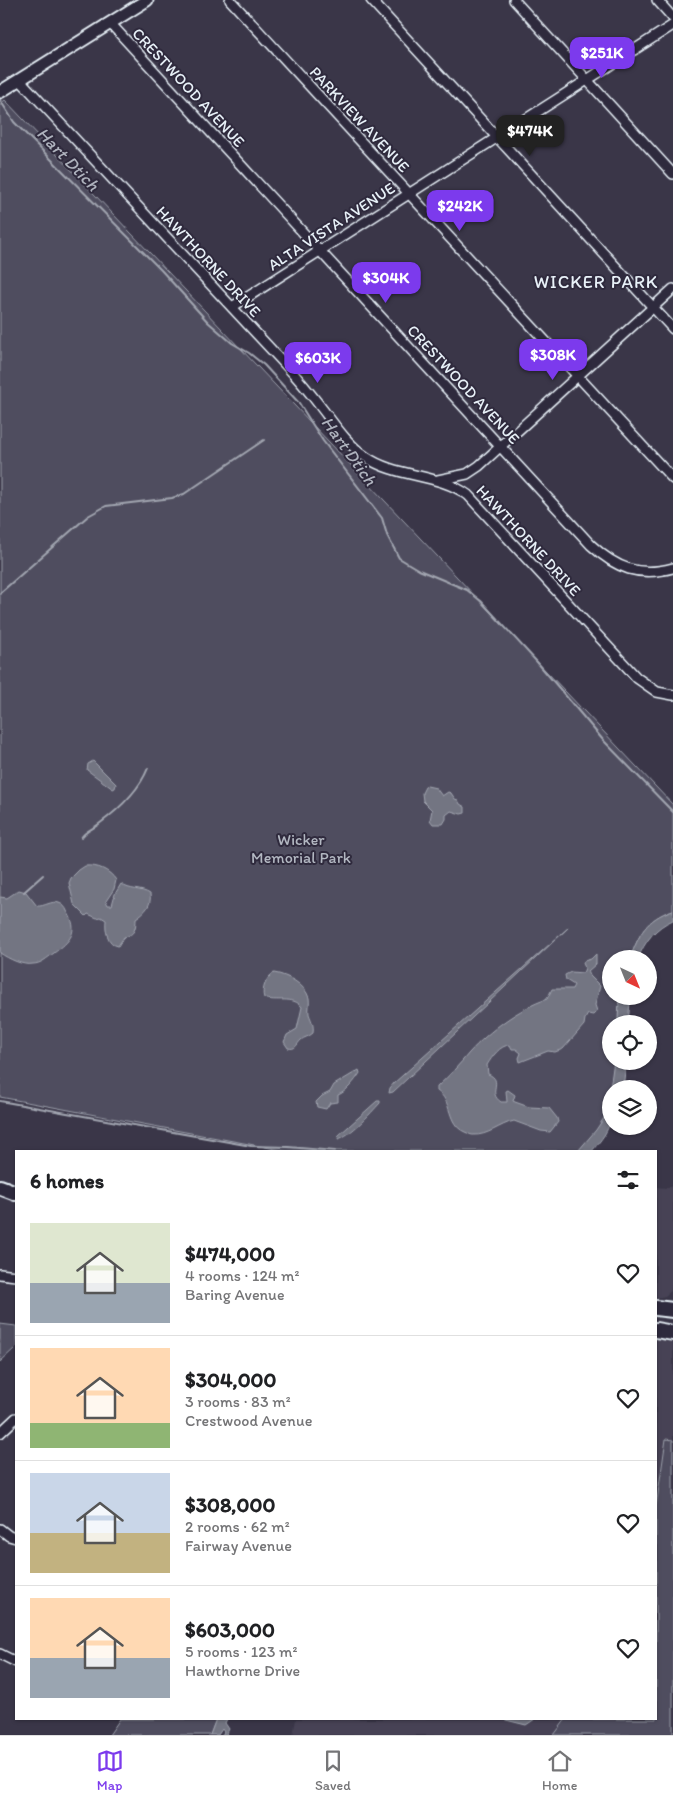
<!DOCTYPE html>
<meta charset="utf-8">
<style>
body{margin:0;font-family:Itim,sans-serif;background:#f2f2f2;color:#202124;height:100vh;display:flex;flex-direction:column;font-size:19px;white-space:nowrap}
*{box-sizing:border-box;margin:0}
p{font-size:16px;color:#757577}
.icon{flex:none;width:28px;height:28px;fill:none;stroke:currentColor;stroke-width:2;stroke-linecap:round;stroke-linejoin:round}
.map{position:relative;flex:1;overflow:hidden}
.side{position:absolute;left:15px;top:1150px;width:642px;height:570px;display:flex;flex-direction:column;background:#fff;border-radius:0px;box-shadow:0 1px 4px #0004}
.side>*{flex:none}
.needle{width:32px;rotate:137deg}
.controls{position:absolute;left:602px;top:950px;display:grid;gap:10px}
.controls a{display:grid;place-items:center;width:55px;height:55px;border-radius:50%;background:#fff;box-shadow:0 1px 4px #0004;font-size:25px}
.price{position:absolute;translate:-50% -42px;padding:0 11px;border-radius:10px;background:#7c3aed;color:#fff;font-size:16px;line-height:32px;filter:drop-shadow(0 1px 2px #0008)}
.price::after{content:'';position:absolute;left:50%;top:30px;width:15px;height:11px;margin-left:-8px;background:inherit;clip-path:polygon(0 0,100% 0,50% 100%)}
.price.current{background:#222;color:#fff}
ul{padding:0;list-style:none}
li{display:flex;align-items:center;gap:15px;height:125px;padding:0 15px}
li+li{border-top:1px solid #e0e0e0}
li span{display:grid;place-items:center;flex:none;width:140px;height:100px;border-radius:0px;color:#555}
li>.icon{margin-inline-start:auto}
span .icon{width:60px;height:60px;fill:#fffc;stroke-width:1}
li b{font-size:21px}
h2{display:flex;justify-content:space-between;align-items:center;height:60px;padding:0 15px;font-size:21px}
.dock{display:flex;justify-content:space-around;align-items:center;height:70px;border-top:1px solid #e0e0e0;background:#fff;font-size:14px;color:#757577}
.dock a{display:grid;justify-items:center;gap:2px}
.dock .current{color:#7c3aed}
.map>svg:first-child{display:block}
.built{fill:#464354}
.green{fill:#504e5f;stroke:#9ca0ac}
.water{fill:#737482;stroke:#a2a6b1}
.lines{fill:none;stroke-linecap:round;stroke-linejoin:round}
.stream{stroke:#a2a6b1;stroke-width:2}
.minor-casing{stroke:#e8f1f8;stroke-width:12}
.major-casing{stroke:#e8f1f8;stroke-width:15}
.highway-casing{stroke:#e8f1f8;stroke-width:18}
.minor{stroke:#2f2a3d;stroke-width:9}
.major{stroke:#2f2a3d;stroke-width:11}
.highway{stroke:#2f2a3d;stroke-width:14}
.labels{text-anchor:middle;stroke-width:4;stroke-linejoin:round;paint-order:stroke}
.street-label{font-size:16px;fill:#e8f1f8;stroke:#2f2a3d}
.park-label{font-size:16px;fill:#b3b8c2;stroke:#2f2a3d}
.water-label{font-size:18px;font-style:italic;fill:#aeb2bd;stroke:#2f2a3d}
.neighbourhood-label{font-size:18px;letter-spacing:1px;fill:#e8f1f8;stroke:#2f2a3d}
</style>
<div class="map">
<svg width="673" height="1735" viewBox="0 0 673 1735">
<rect width="100%" height="100%" fill="#3a3648"/>
<filter id="ink" filterUnits="userSpaceOnUse"><feTurbulence type="fractalNoise" baseFrequency=".02" numOctaves="2"/><feDisplacementMap in="SourceGraphic" scale="10" xChannelSelector="R" yChannelSelector="G"/><feConvolveMatrix kernelMatrix="1 2 1 2 8 2 1 2 1" color-interpolation-filters="sRGB"/></filter>
<g filter="url(#ink)">
<g class="built">
<polygon points="673,1186 673,1280 671,1291 665,1296 656,1298 656,1187 666,1188"/>
<polygon points="656,1334 673,1337 673,1440 666,1439 656,1507"/>
<polygon points="296,1719 566,1719 554,1735 293,1735"/>
</g>
<g class="green">
<path d="M 5,100 L 673,805 L 673,910 C 646,919 639,934 630,959 L 611,959 L 611,996 L 619,996 L 618,1024 L 611,1024 L 611,1061 L 614,1061 C 612,1078 612,1097 607,1113 C 602,1127 588,1141 578,1151 L 286,1151 L 0,1097 L 0,104 Z"/>
<polygon points="0,1324 16,1326 16,1347 0,1362"/>
<polygon points="666,1439 673,1440 673,1735 554,1735 566,1719 656,1719 656,1507"/>
<polygon points="120,1719 216,1719 210,1735 109,1735"/>
</g>
<g class="water">
<polygon points="93,761 116,784 115,788 113,789 87,770 88,764"/>
<polygon points="427,786 436,788 442,796 448,792 451,793 455,799 458,800 460,804 465,807 465,813 461,814 451,811 446,815 446,819 443,824 433,824 430,820 432,810 423,801 422,793 425,787"/>
<path d="M 85,866 C 98,865 109,870 116,880 L 114,889 L 106,901 L 108,905 L 112,905 L 115,894 L 121,884 C 130,891 141,888 150,894 C 152,905 145,912 136,918 C 136,928 135,935 124,937 L 118,946 C 107,944 105,930 106,920 L 101,917 L 97,918 L 88,914 L 86,916 L 74,904 L 69,883 L 71,878 L 79,870 Z"/>
<path d="M 19,890 L 26,892 L 37,906 C 44,907 52,900 59,903 C 63,904 66,908 67,911 C 80,932 70,941 54,953 C 47,958 41,964 33,964 C 23,966 9,959 0,953 L 0,897 L 7,898 Z"/>
<path d="M 673,910 L 673,920 C 656,927 644,942 638,959 L 630,959 C 639,934 646,919 673,910 Z"/>
<polygon points="569,927 393,1092 389,1093 390,1088 394,1083"/>
<path d="M 596,954 L 596,964 L 588,971 L 590,976 L 600,986 L 595,1005 L 597,1011 L 593,1015 L 588,1014 L 585,1019 L 584,1025 L 563,1049 L 555,1052 L 548,1051 L 520,1062 L 519,1058 L 521,1053 L 516,1049 L 512,1049 L 510,1045 C 500,1045 492,1057 487,1065 L 488,1074 C 505,1081 486,1092 501,1102 L 507,1102 L 506,1091 L 508,1090 L 515,1095 L 513,1101 L 515,1102 L 529,1107 L 549,1108 L 557,1118 L 558,1122 L 550,1132 L 541,1131 L 514,1121 C 500,1124 488,1136 473,1135 C 470,1135 468,1133 465,1132 C 446,1124 453,1101 437,1091 L 437,1087 C 449,1076 459,1065 469,1053 C 490,1030 518,1009 547,999 L 552,989 L 572,989 L 574,985 L 566,980 L 565,975 L 571,972 L 583,973 L 585,968 L 583,963 L 584,961 L 591,959 Z"/>
<path d="M 274,973 C 287,975 305,984 309,998 C 310,1003 308,1009 309,1014 C 312,1022 314,1025 313,1033 C 309,1037 304,1037 301,1040 C 296,1045 296,1050 288,1048 L 284,1042 L 287,1035 L 297,1029 L 302,1007 C 293,995 276,1003 264,998 C 261,990 266,977 274,973 Z"/>
<polygon points="619,996 629,996 630,1002 628,1024 618,1024"/>
<path d="M 614,1061 L 626,1062 L 623,1089 L 611,1089 C 611,1122 614,1125 592,1151 L 578,1151 L 596,1130 L 606,1115 Z"/>
<path d="M 359,1070 L 360,1073 C 355,1081 346,1092 338,1095 L 338,1102 L 330,1103 L 326,1109 L 317,1107 L 316,1102 L 322,1096 L 330,1092 L 334,1085 Z"/>
<path d="M 377,1101 L 380,1101 L 380,1103 C 371,1113 350,1136 338,1139 L 339,1135 Z"/>
<polygon points="216,1719 227,1719 225,1723 229,1729 226,1735 222,1735 224,1732 222,1729 218,1735 210,1735"/>
<polygon points="502,1719 535,1719 526,1725"/>
</g>
<g class="lines">
<g class="stream">
<polyline points="0,100 14,122 161,270 208,322 232,343 249,353 264,365 299,403 323,441 382,518 387,535 399,558 419,570 467,590 481,601 537,662 603,740 673,812"/>
<polyline points="0,593 88,516 106,506 172,498 184,494 264,440"/>
<path d="M 81,838 C 85,831 93,829 99,824 C 118,810 139,791 148,768"/>
<polyline points="24,892 43,875"/>
<polyline points="0,1101 251,1146 288,1147 335,1151"/>
</g>
<g class="minor-casing">
<g id="minor">
<polyline points="230,0 673,479"/>
<polyline points="371,0 673,329"/>
<polyline points="514,0 673,174"/>
<polyline points="657,0 673,18"/>
<path d="M 110,23 L 591,545 C 617,569 639,577 673,568"/>
<path d="M 20,80 C 107,173 194,266 281,360 C 295,375 308,390 320,406 C 334,424 346,443 366,457 C 396,478 438,473 468,495 L 637,678 L 657,692 L 673,695"/>
<polyline points="232,307 673,25"/>
<polyline points="438,480 467,474 479,466 673,289"/>
<polyline points="0,1274 16,1276"/>
<polyline points="0,1433 16,1418"/>
<polyline points="0,1529 9,1536 16,1538"/>
<polyline points="0,1654 16,1662"/>
</g>
</g>
<g class="major-casing">
<polyline id="major" points="0,92 147,0"/>
</g>
<g class="highway-casing">
<g id="highway">
<polyline points="0,1187 16,1193"/>
<polyline points="656,1308 673,1310"/>
<polyline points="656,1330 673,1333"/>
</g>
</g>
<use href="#minor" class="minor"/>
<use href="#major" class="major"/>
<use href="#highway" class="highway"/>
</g>
</g>
<g class="labels">
<g class="street-label">
<text transform="translate(189 87) rotate(47)" y="6">CRESTWOOD AVENUE</text>
<text transform="translate(360 119) rotate(47)" y="6">PARKVIEW AVENUE</text>
<text transform="translate(331 226) rotate(-33)" y="6">ALTA VISTA AVENUE</text>
<text transform="translate(209 261) rotate(47)" y="6">HAWTHORNE DRIVE</text>
<text transform="translate(464 384) rotate(47)" y="6">CRESTWOOD AVENUE</text>
<text transform="translate(529 540) rotate(47)" y="6">HAWTHORNE DRIVE</text>
</g>
<g class="park-label">
<text x="301" y="845">Wicker<tspan x="301" dy="18">Memorial Park</tspan></text>
</g>
<g class="water-label">
<text transform="translate(68 159) rotate(46)" y="6">Hart Dtich</text>
<text transform="translate(349 451) rotate(54)" y="6">Hart Dtich</text>
</g>
<g class="neighbourhood-label">
<text x="596" y="288">WICKER PARK</text>
</g>
</g>
</svg>
<div class="controls">
<a><svg class="needle" viewBox="-14 -14 28 28"><path d="M0-13l5 13h-10z" fill="#e53935"/><path d="M0 13l5-13h-10z" fill="#757577"/></svg></a>
<a><svg class="icon" aria-label="locate" viewBox="0 0 24 24"><circle cx="12" cy="12" r="6"/><path d="M12 2v4M12 18v4M2 12h4M18 12h4"/></svg></a>
<a><svg class="icon" aria-label="layers" viewBox="0 0 24 24"><path d="M12 4l9 5-9 5-9-5zM3 14l9 5 9-5"/></svg></a>
</div>
<b class="price" style="left:602px;top:79px">$251K</b>
<b class="price current" style="left:530px;top:157px">$474K</b>
<b class="price" style="left:460px;top:232px">$242K</b>
<b class="price" style="left:386px;top:304px">$304K</b>
<b class="price" style="left:553px;top:381px">$308K</b>
<b class="price" style="left:318px;top:384px">$603K</b>
<section class="side">
<h2>6 homes<svg class="icon" aria-label="filters" viewBox="0 0 24 24"><path d="M4 7h16M4 17h16"/><circle cx="9" cy="7" r="2"/><circle cx="15" cy="17" r="2"/></svg></h2>
<ul>
<li><span style="background:linear-gradient(#dfe7d0 60%,#9aa5b1 0)"><svg class="icon" aria-label="home" viewBox="0 0 24 24"><path d="M3 11l9-7 9 7M6 9v11h12V9"/></svg></span><div><b>$474,000</b><p>4 rooms · 124 m²</p><p>Baring Avenue</p></div><svg class="icon" aria-label="heart" viewBox="0 0 24 24"><path d="M12 20l-8-8c-3-5 5-10 8-4 3-6 11-1 8 4z"/></svg></li>
<li><span style="background:linear-gradient(#ffd9b3 75%,#8fb573 0)"><svg class="icon" aria-label="home" viewBox="0 0 24 24"><path d="M3 11l9-7 9 7M6 9v11h12V9"/></svg></span><div><b>$304,000</b><p>3 rooms · 83 m²</p><p>Crestwood Avenue</p></div><svg class="icon" aria-label="heart" viewBox="0 0 24 24"><path d="M12 20l-8-8c-3-5 5-10 8-4 3-6 11-1 8 4z"/></svg></li>
<li><span style="background:linear-gradient(#c9d6e8 60%,#c2b280 0)"><svg class="icon" aria-label="home" viewBox="0 0 24 24"><path d="M3 11l9-7 9 7M6 9v11h12V9"/></svg></span><div><b>$308,000</b><p>2 rooms · 62 m²</p><p>Fairway Avenue</p></div><svg class="icon" aria-label="heart" viewBox="0 0 24 24"><path d="M12 20l-8-8c-3-5 5-10 8-4 3-6 11-1 8 4z"/></svg></li>
<li><span style="background:linear-gradient(#ffd9b3 60%,#9aa5b1 0)"><svg class="icon" aria-label="home" viewBox="0 0 24 24"><path d="M3 11l9-7 9 7M6 9v11h12V9"/></svg></span><div><b>$603,000</b><p>5 rooms · 123 m²</p><p>Hawthorne Drive</p></div><svg class="icon" aria-label="heart" viewBox="0 0 24 24"><path d="M12 20l-8-8c-3-5 5-10 8-4 3-6 11-1 8 4z"/></svg></li>
</ul>
</section>
</div>
<nav class="dock">
<a class="current"><svg class="icon" aria-label="map" viewBox="0 0 24 24"><path d="M3 6l6-2 6 2 6-2v14l-6 2-6-2-6 2zM9 4v14M15 6v14"/></svg>Map</a>
<a><svg class="icon" aria-label="saved" viewBox="0 0 24 24"><path d="M7 4h10v16l-5-4-5 4z"/></svg>Saved</a>
<a><svg class="icon" aria-label="home" viewBox="0 0 24 24"><path d="M3 11l9-7 9 7M6 9v11h12V9"/></svg>Home</a>
</nav>
